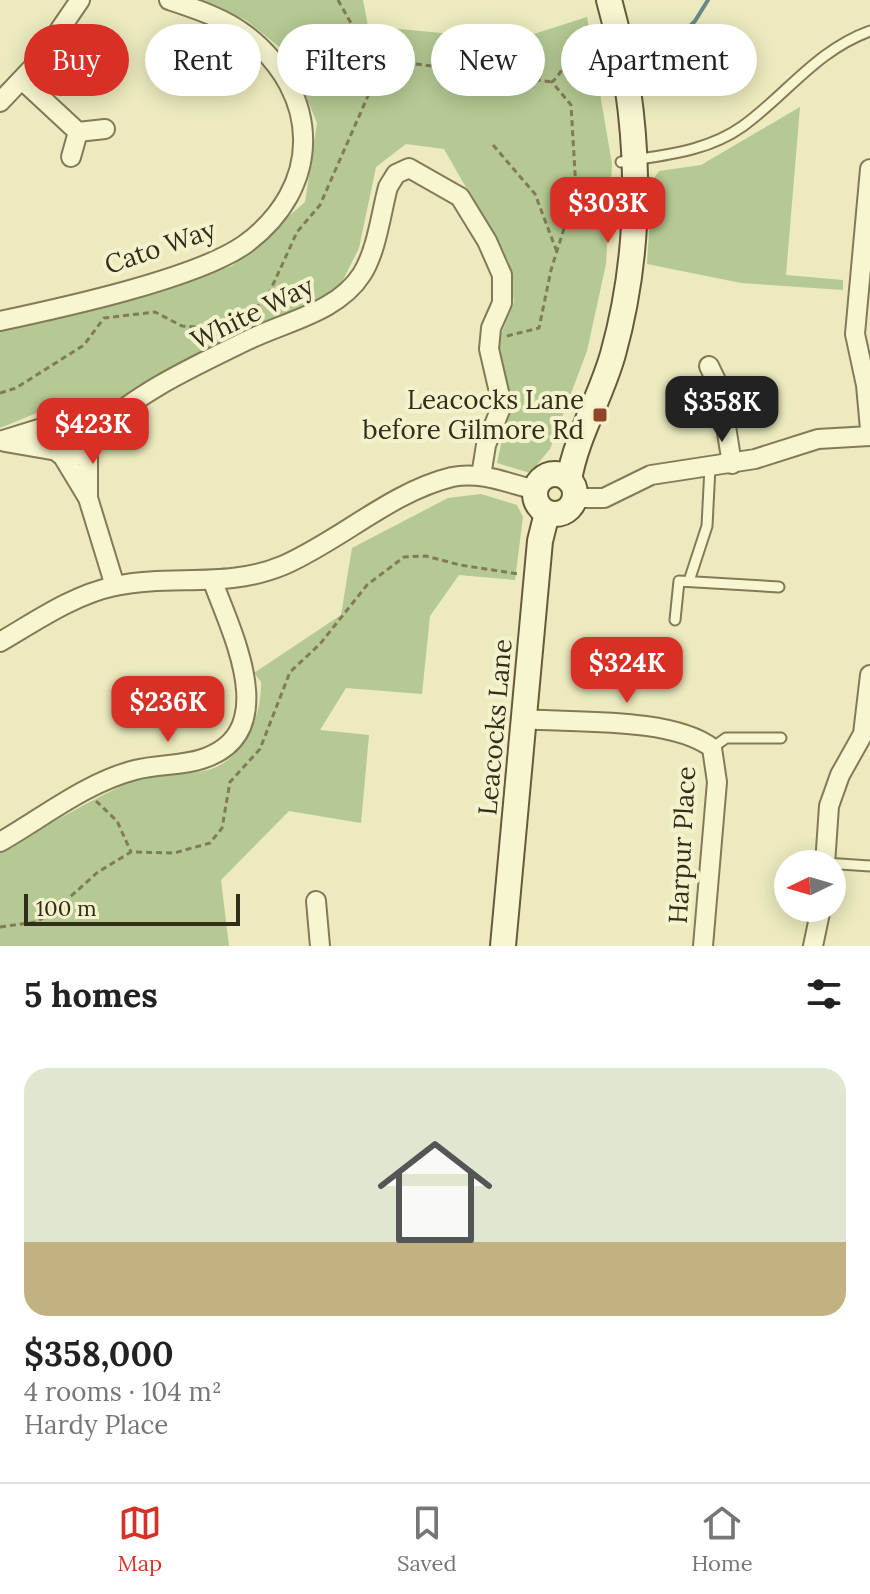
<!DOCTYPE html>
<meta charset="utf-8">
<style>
body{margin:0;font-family:Lora,serif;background:#f2f2f2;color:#222;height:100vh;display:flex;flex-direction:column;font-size:30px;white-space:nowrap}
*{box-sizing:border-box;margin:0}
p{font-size:26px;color:#767676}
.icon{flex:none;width:44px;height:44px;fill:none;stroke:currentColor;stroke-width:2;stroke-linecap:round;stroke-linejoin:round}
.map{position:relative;height:946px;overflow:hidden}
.panel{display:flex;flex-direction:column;background:#fff;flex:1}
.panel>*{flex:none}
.hud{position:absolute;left:24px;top:24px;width:822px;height:72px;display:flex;gap:16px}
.needle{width:52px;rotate:265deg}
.buttons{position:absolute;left:774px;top:850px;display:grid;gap:16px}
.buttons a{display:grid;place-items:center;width:72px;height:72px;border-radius:50%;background:#fff;box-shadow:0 4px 20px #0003;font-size:40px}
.scale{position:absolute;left:24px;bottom:20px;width:216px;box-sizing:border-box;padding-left:8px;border:4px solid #332d1c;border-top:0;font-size:22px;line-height:28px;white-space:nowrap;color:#332d1c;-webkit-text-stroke:6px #f4f2cd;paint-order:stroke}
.price{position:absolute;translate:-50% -68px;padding:0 18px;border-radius:16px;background:#d93025;color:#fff;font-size:26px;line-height:52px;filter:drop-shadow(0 2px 4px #0008)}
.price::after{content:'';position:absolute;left:50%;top:48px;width:24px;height:18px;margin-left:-12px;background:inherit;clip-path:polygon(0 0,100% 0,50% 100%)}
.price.active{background:#222;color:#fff}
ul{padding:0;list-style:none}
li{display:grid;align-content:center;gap:16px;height:424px;padding:0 24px}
li span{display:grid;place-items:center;height:248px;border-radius:24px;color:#555}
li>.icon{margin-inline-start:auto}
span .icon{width:144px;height:144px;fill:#fffc;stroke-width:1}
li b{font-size:34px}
h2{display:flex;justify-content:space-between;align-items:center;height:96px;padding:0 24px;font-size:34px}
.pill{padding:0 28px;border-radius:36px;background:#fff;box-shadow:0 4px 20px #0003;font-size:28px;line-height:72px}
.pill.active{background:#d93025;color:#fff}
.tab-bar{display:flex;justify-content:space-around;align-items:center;height:112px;border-top:2px solid #e0e0e0;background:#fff;font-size:22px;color:#767676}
.tab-bar a{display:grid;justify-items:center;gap:4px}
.tab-bar .active{color:#d93025}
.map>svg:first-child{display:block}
.green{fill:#b4c993}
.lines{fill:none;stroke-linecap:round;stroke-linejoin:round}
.stream{stroke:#698a8a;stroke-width:4}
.lane-casing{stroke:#837a57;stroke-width:13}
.street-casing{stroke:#837a57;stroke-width:22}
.secondary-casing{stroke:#655b3b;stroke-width:28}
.path{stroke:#837a57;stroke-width:3;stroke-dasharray:6 4;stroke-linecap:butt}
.lane{stroke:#f7f6d0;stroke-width:9}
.street{stroke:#f7f6d0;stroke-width:18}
.secondary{stroke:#f7f6d0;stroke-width:24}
.poi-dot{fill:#90442a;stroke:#f4f2cd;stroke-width:3}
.labels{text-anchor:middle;stroke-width:8;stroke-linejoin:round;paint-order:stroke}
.street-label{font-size:26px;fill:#332d1c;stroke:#f4f2cd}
.poi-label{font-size:26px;fill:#332d1c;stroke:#f4f2cd;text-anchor:end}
</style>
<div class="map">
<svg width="870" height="946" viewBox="0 0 870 946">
<rect width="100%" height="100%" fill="#eceabe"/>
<g class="green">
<polygon points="195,0 363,0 368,26 515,40 587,17 612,164 606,264 587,351 550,449 530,473 497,463 510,404 496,347 514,302 508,261 444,149 406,144 376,167 359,248 338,290 228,338 116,402 59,404 0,428 0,329 63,315 232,266 305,202 317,123 289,55 246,20"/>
<polygon points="800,107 786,275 843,280 843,290 741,283 647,264 652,181 659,171 701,165"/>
<path d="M 481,494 L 517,505 L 523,517 L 515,580 L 459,575 L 430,616 L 422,694 L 346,688 L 320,730 L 369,735 L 361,823 L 289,811 L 221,880 L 229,946 L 0,946 L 0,851 C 45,827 89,801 135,779 C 158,768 184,777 208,770 C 244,760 262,716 261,682 L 254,673 L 341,615 L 352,548 L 448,498 Z"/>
</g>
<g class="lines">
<polyline class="stream" points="645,73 695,21 708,0"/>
<g class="lane-casing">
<g id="lane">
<path d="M 621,162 C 663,155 707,152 743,126 C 787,94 817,50 870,31"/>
<polyline points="689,581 707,526 710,467"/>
<polyline points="675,620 679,581 779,587"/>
<polyline points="712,748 726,738 781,738"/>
<polyline points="825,863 870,866"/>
</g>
</g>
<g class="street-casing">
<g id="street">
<polyline points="22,80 78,132 105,129"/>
<polyline points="0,102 37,63 80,0"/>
<polyline points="71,157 78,132"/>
<polyline points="870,169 855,334 866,385 870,429"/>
<path d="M 0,321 C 61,308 195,279 244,245 C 323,188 322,94 246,35 C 224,18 196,9 169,0"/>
<polyline points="709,366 720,389 732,464"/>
<circle cx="70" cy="438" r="19"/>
<path d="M 89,439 C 132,394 193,367 248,340 C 287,321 338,312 362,274 C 377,250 381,213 388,187 L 396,174 L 409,168 L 460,197 L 487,241 L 502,275 L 502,303 L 491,328 L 489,349 L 502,405 L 486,445 L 481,476"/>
<polyline points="0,441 58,423"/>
<polyline points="5,442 57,451"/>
<polyline points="88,444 88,498"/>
<polyline points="62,455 88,498 115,586"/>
<polyline points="575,498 604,498 651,475 755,459 818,439 870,436"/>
<path d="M 0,642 C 36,621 73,595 115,586 C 172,574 228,589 284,565 C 341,540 391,492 452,477 C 480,471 508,483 535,490"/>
<path d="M 523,719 C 573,723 672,717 712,748 L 717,782 L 703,946"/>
<path d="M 0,842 C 42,818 87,782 135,770 C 157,764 181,766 202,759 C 283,733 232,634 213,582"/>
<polyline points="825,864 829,806 840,775 863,734 870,675"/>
<polyline points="316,901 320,946"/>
<polyline points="813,946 821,908"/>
</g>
</g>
<g class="secondary-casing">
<g id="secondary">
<circle cx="555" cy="494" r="20"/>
<path d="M 569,480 C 576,437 601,397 613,354 C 645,239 641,115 609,0"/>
<polyline points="503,946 540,541 547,513"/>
</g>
</g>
<g class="path">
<polyline points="338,0 365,48 379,59 552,82"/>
<polyline points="493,145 535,194 557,252"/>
<path d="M 507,336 L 539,328 L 551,270 L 576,190 L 571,105 L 552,82 C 564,72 564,58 579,50 L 588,54 L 603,75"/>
<polyline points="0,393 16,388 84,345 104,318 155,312 182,326 212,328 234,322 266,300 297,232 320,205 371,89 379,59"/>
<polyline points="96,801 117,821 131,852"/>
<polyline points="0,927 36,922 52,913 98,872 131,852 174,853 210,843 222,828 230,782 260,749 290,672 320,644 367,585 404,557 426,556 460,565 519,574"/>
</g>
<use href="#lane" class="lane"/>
<use href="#street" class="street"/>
<use href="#secondary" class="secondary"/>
</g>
<rect class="poi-dot" x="592" y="407" width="16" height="16" rx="4"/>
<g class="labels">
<g class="street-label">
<text transform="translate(160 247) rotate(-19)" y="9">Cato Way</text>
<text transform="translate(252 313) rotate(-26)" y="9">White Way</text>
<text transform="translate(495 727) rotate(-85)" y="9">Leacocks Lane</text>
<text transform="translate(682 845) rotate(-87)" y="9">Harpur Place</text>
</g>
<g class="poi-label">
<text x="584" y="409">Leacocks Lane<tspan x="584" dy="30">before Gilmore Rd</tspan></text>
</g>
</g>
</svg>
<div class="buttons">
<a><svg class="needle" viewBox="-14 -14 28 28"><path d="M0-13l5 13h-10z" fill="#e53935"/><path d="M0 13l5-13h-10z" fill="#767676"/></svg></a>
</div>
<div class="scale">100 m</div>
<b class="price" style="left:608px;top:245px">$303K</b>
<b class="price active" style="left:722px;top:444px">$358K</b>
<b class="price" style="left:93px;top:466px">$423K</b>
<b class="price" style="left:627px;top:705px">$324K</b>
<b class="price" style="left:168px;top:744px">$236K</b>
<div class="hud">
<a class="pill active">Buy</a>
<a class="pill">Rent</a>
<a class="pill">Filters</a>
<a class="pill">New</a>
<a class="pill">Apartment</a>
</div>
</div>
<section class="panel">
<h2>5 homes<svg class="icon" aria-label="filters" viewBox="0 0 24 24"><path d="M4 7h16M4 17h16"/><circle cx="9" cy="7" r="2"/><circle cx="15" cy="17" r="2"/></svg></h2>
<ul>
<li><span style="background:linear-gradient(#dfe7d0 70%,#c2b280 0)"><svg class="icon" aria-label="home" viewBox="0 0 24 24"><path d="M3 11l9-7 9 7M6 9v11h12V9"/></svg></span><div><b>$358,000</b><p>4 rooms · 104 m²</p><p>Hardy Place</p></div></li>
</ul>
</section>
<nav class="tab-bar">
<a class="active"><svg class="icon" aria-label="map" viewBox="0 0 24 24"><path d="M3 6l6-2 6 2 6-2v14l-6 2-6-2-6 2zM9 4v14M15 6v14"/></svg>Map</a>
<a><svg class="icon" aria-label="saved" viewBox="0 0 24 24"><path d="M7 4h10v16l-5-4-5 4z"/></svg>Saved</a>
<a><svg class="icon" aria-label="home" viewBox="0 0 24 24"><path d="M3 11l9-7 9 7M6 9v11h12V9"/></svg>Home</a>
</nav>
